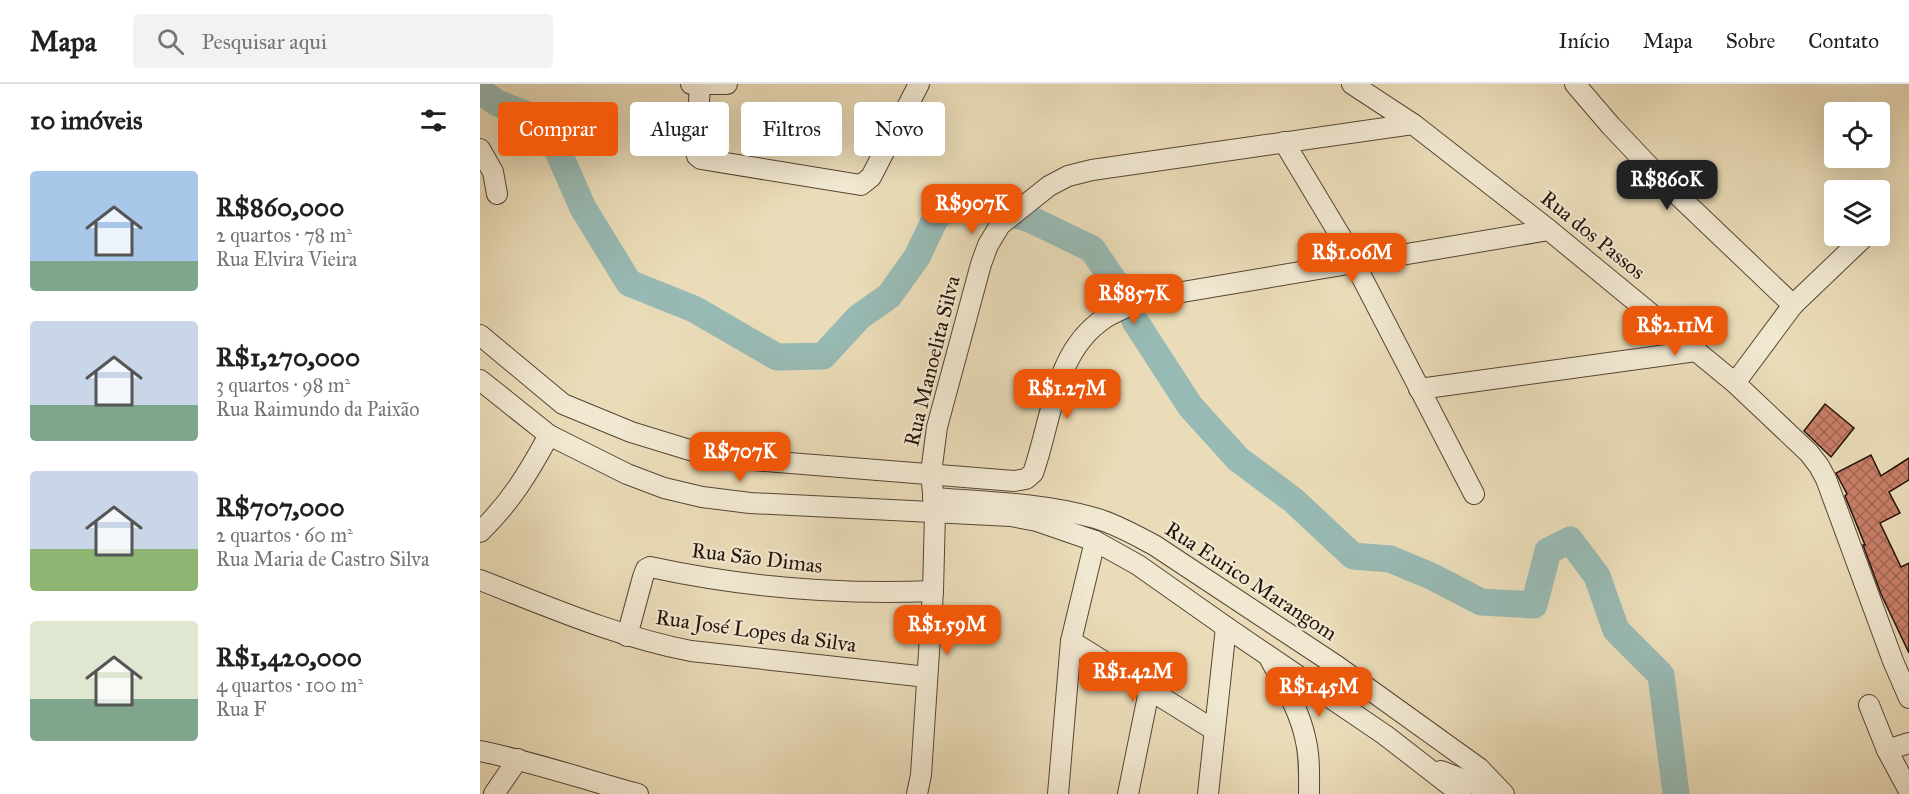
<!DOCTYPE html>
<html lang="pt">
<meta charset="utf-8">
<style>
body{margin:0;font-family:"IM FELL Great Primer",serif;background:#f2f2f2;color:#202124;height:100vh;display:flex;flex-direction:column;font-size:22px;white-space:nowrap}
*{box-sizing:border-box;margin:0}
p{font-size:20px;color:#757577}
.icon{flex:none;width:33px;height:33px;fill:none;stroke:currentColor;stroke-width:2;stroke-linecap:round;stroke-linejoin:round}
.map{position:relative;flex:1;overflow:hidden}
.details{display:flex;flex-direction:column;background:#fff;width:480px}
.details>*{flex:none}
.banner{position:absolute;left:18px;top:18px;width:570px;height:54px;display:flex;gap:12px}
.controls{position:absolute;left:1344px;top:18px;display:grid;gap:12px}
.controls a{display:grid;place-items:center;width:66px;height:66px;border-radius:6px;background:#fff;box-shadow:0 6px 24px #0002;font-size:30px}
.price{position:absolute;translate:-50% -51px;padding:0 14px;border-radius:12px;background:#ea580c;color:#fff;font-size:20px;line-height:39px;filter:drop-shadow(0 2px 3px #0008)}
.price::after{content:'';position:absolute;left:50%;top:36px;width:18px;height:14px;margin-left:-9px;background:inherit;clip-path:polygon(0 0,100% 0,50% 100%)}
.price.current{background:#222;color:#fff}
ul{padding:0;list-style:none}
li{display:flex;align-items:center;gap:18px;height:150px;padding:0 30px}
li span{display:grid;place-items:center;flex:none;width:168px;height:120px;border-radius:6px;color:#555}
li>.icon{margin-inline-start:auto}
span .icon{width:72px;height:72px;fill:#fffc;stroke-width:1}
li b{font-size:26px}
h2{display:flex;justify-content:space-between;align-items:center;height:72px;padding:0 30px;font-size:26px}
.tag{padding:0 21px;border-radius:6px;background:#fff;box-shadow:0 6px 24px #0002;font-size:21px;line-height:54px}
.tag.current{background:#ea580c;color:#fff}
header{display:flex;align-items:center;gap:36px;box-sizing:border-box;height:84px;padding:0 30px;background:#fff;border-bottom:2px solid #e0e0e0}
header strong{font-size:28px}
nav{display:flex;gap:33px;margin-inline-start:auto;font-size:21px}
.search{width:420px;height:54px;background:#f2f2f2;display:flex;align-items:center;gap:15px;box-sizing:border-box;padding:0 21px;border-radius:6px;color:#757577;font-size:22px}
main{display:flex;flex:1;min-height:0}
.map>svg:first-child{display:block}
.lines{fill:none;stroke-linecap:round;stroke-linejoin:round}
.river{stroke:#98bab4;stroke-width:27}
.building{fill:url(#building-cross-hatch);stroke:#25130a;stroke-width:1.5}
.minor-casing{stroke:#564536;stroke-width:22}
.minor{stroke:#f1e8d1;stroke-width:20}
.labels{text-anchor:middle;stroke-width:4.5;stroke-linejoin:round;paint-order:stroke}
.street-label{font-size:21px;fill:#25130a;stroke:#f1e8d1}
</style>
<header>
<strong>Mapa</strong>
<div class="search"><svg class="icon" aria-label="search" viewBox="0 0 24 24"><circle cx="10" cy="10" r="6"/><path d="M15 15l6 6"/></svg>Pesquisar aqui</div>
<nav><a>Início</a><a>Mapa</a><a>Sobre</a><a>Contato</a></nav>
</header>
<main>
<section class="details">
<h2>10 imóveis<svg class="icon" aria-label="filters" viewBox="0 0 24 24"><path d="M4 7h16M4 17h16"/><circle cx="9" cy="7" r="2"/><circle cx="15" cy="17" r="2"/></svg></h2>
<ul>
<li><span style="background:linear-gradient(#a9c7e8 75%,#7fa58c 0)"><svg class="icon" aria-label="home" viewBox="0 0 24 24"><path d="M3 11l9-7 9 7M6 9v11h12V9"/></svg></span><div><b>R$860,000</b><p>2 quartos · 78 m²</p><p>Rua Elvira Vieira</p></div></li>
<li><span style="background:linear-gradient(#c9d6e8 70%,#7fa58c 0)"><svg class="icon" aria-label="home" viewBox="0 0 24 24"><path d="M3 11l9-7 9 7M6 9v11h12V9"/></svg></span><div><b>R$1,270,000</b><p>3 quartos · 98 m²</p><p>Rua Raimundo da Paixão</p></div></li>
<li><span style="background:linear-gradient(#c9d6e8 65%,#8fb573 0)"><svg class="icon" aria-label="home" viewBox="0 0 24 24"><path d="M3 11l9-7 9 7M6 9v11h12V9"/></svg></span><div><b>R$707,000</b><p>2 quartos · 60 m²</p><p>Rua Maria de Castro Silva</p></div></li>
<li><span style="background:linear-gradient(#dfe7d0 65%,#7fa58c 0)"><svg class="icon" aria-label="home" viewBox="0 0 24 24"><path d="M3 11l9-7 9 7M6 9v11h12V9"/></svg></span><div><b>R$1,420,000</b><p>4 quartos · 100 m²</p><p>Rua F</p></div></li>
</ul>
</section>
<div class="map">
<svg width="1429" height="710" viewBox="0 0 1429 710">
<defs>
<pattern id="building-cross-hatch" width="8" height="8" patternUnits="userSpaceOnUse" patternTransform="scale(1.5)"><rect width="8" height="8" fill="#c97f68"/><path d="M0 0l8 8M0 8l8-8" fill="none" stroke="#a36754"/></pattern>
</defs>
<rect width="100%" height="100%" fill="#eadcb8"/>
<filter id="stains"><feTurbulence type="fractalNoise" baseFrequency=".00333" numOctaves="4"/><feColorMatrix values="0 0 0 0 .2 0 0 0 0 .09 0 0 0 0 .02 0 0 0 .5 -.17"/></filter>
<radialGradient id="worn" r=".72"><stop offset=".6" stop-color="#630" stop-opacity="0"/><stop offset="1" stop-color="#630" stop-opacity=".3"/></radialGradient>
<g class="lines">
<polyline class="river" points="0,7 17,19 53,33 70,49 103,124 149,199 214,225 297,273 343,272 379,233 409,212 437,173 456,133 479,118 527,128 552,136 612,165 645,213 655,237 710,322 758,375 813,416 873,472 910,475 951,492 1001,518 1054,521 1068,467 1090,456 1117,492 1136,546 1181,591 1196,710"/>
</g>
<g class="building">
<polygon points="1345,320 1374,344 1351,373 1324,347"/>
<polygon points="1391,371 1401,392 1429,374 1429,396 1409,408 1420,429 1400,439 1421,483 1429,479 1429,569 1401,510 1383,461 1385,461 1365,412 1367,410 1356,389"/>
</g>
<g class="lines">
<g class="minor-casing">
<g id="minor">
<polyline points="211,0 247,0"/>
<polyline points="872,0 933,40 1069,146 1255,299 1329,369 1339,382 1346,395 1413,577 1429,614"/>
<polyline points="1095,0 1131,42 1185,99 1313,221"/>
<polyline points="220,1 216,66 217,72 221,75 381,101 391,93 439,0"/>
<polyline points="804,58 861,153 994,410"/>
<polyline points="0,65 13,88 17,110"/>
<path d="M 0,251 L 83,320 L 151,348 L 213,367 L 260,375 L 534,397 L 546,395 L 553,389 C 572,336 574,267 625,234 C 638,226 654,220 667,214 L 1069,146"/>
<polyline points="0,296 69,351 147,390 184,404 222,413 270,419 531,432 557,437 615,457 658,481 746,543 905,651 981,710"/>
<polyline points="1255,299 1313,221 1382,155"/>
<polyline points="939,305 1216,267"/>
<path d="M 453,414 C 506,418 562,419 615,434 C 636,440 655,451 674,461 L 857,582 L 999,684 L 1024,710"/>
<path d="M 0,448 C 31,418 49,388 69,351"/>
<path d="M 0,496 C 69,523 138,553 211,567 L 447,593"/>
<path d="M 147,552 L 163,493 L 166,485 L 170,483 C 263,503 358,511 453,507"/>
<polyline points="591,557 734,646"/>
<path d="M 790,575 C 803,600 819,625 825,653 C 830,672 829,691 829,710"/>
<polyline points="1389,621 1407,666 1429,707"/>
<polyline points="1407,666 1429,659"/>
<path d="M 0,667 C 54,678 106,696 158,710"/>
<polyline points="961,687 1020,710"/>
<polyline points="14,710 38,675"/>
<polyline points="437,710 441,691 453,507 455,429 451,389 457,343 501,180 508,161 520,141 569,102 588,92 612,86 933,40"/>
<polyline points="578,710 591,557 615,457"/>
<polyline points="648,710 669,607"/>
<polyline points="728,710 746,543"/>
</g>
</g>
<use href="#minor" class="minor"/>
</g>
<g class="labels">
<g class="street-label">
<text transform="translate(1113 151) rotate(39)" y="7">Rua dos Passos</text>
<text transform="translate(452 277) rotate(-76)" y="7">Rua Manoelita Silva</text>
<text transform="translate(277 474) rotate(7)" y="7">Rua São Dimas</text>
<text transform="translate(771 497) rotate(33)" y="7">Rua Eurico Marangom</text>
<text transform="translate(276 547) rotate(8)" y="7">Rua José Lopes da Silva</text>
</g>
</g>
<rect width="100%" height="100%" filter="url(#stains)"/>
<rect width="100%" height="100%" fill="url(#worn)"/>
</svg>
<div class="controls">
<a><svg class="icon" aria-label="locate" viewBox="0 0 24 24"><circle cx="12" cy="12" r="6"/><path d="M12 2v4M12 18v4M2 12h4M18 12h4"/></svg></a>
<a><svg class="icon" aria-label="layers" viewBox="0 0 24 24"><path d="M12 4l9 5-9 5-9-5zM3 14l9 5 9-5"/></svg></a>
</div>
<b class="price current" style="left:1187px;top:127px">R$860K</b>
<b class="price" style="left:492px;top:151px">R$907K</b>
<b class="price" style="left:872px;top:200px">R$1.06M</b>
<b class="price" style="left:654px;top:241px">R$857K</b>
<b class="price" style="left:1195px;top:273px">R$2.11M</b>
<b class="price" style="left:587px;top:336px">R$1.27M</b>
<b class="price" style="left:260px;top:399px">R$707K</b>
<b class="price" style="left:467px;top:572px">R$1.59M</b>
<b class="price" style="left:653px;top:619px">R$1.42M</b>
<b class="price" style="left:839px;top:634px">R$1.45M</b>
<div class="banner">
<a class="tag current">Comprar</a>
<a class="tag">Alugar</a>
<a class="tag">Filtros</a>
<a class="tag">Novo</a>
</div>
</div>
</main>
